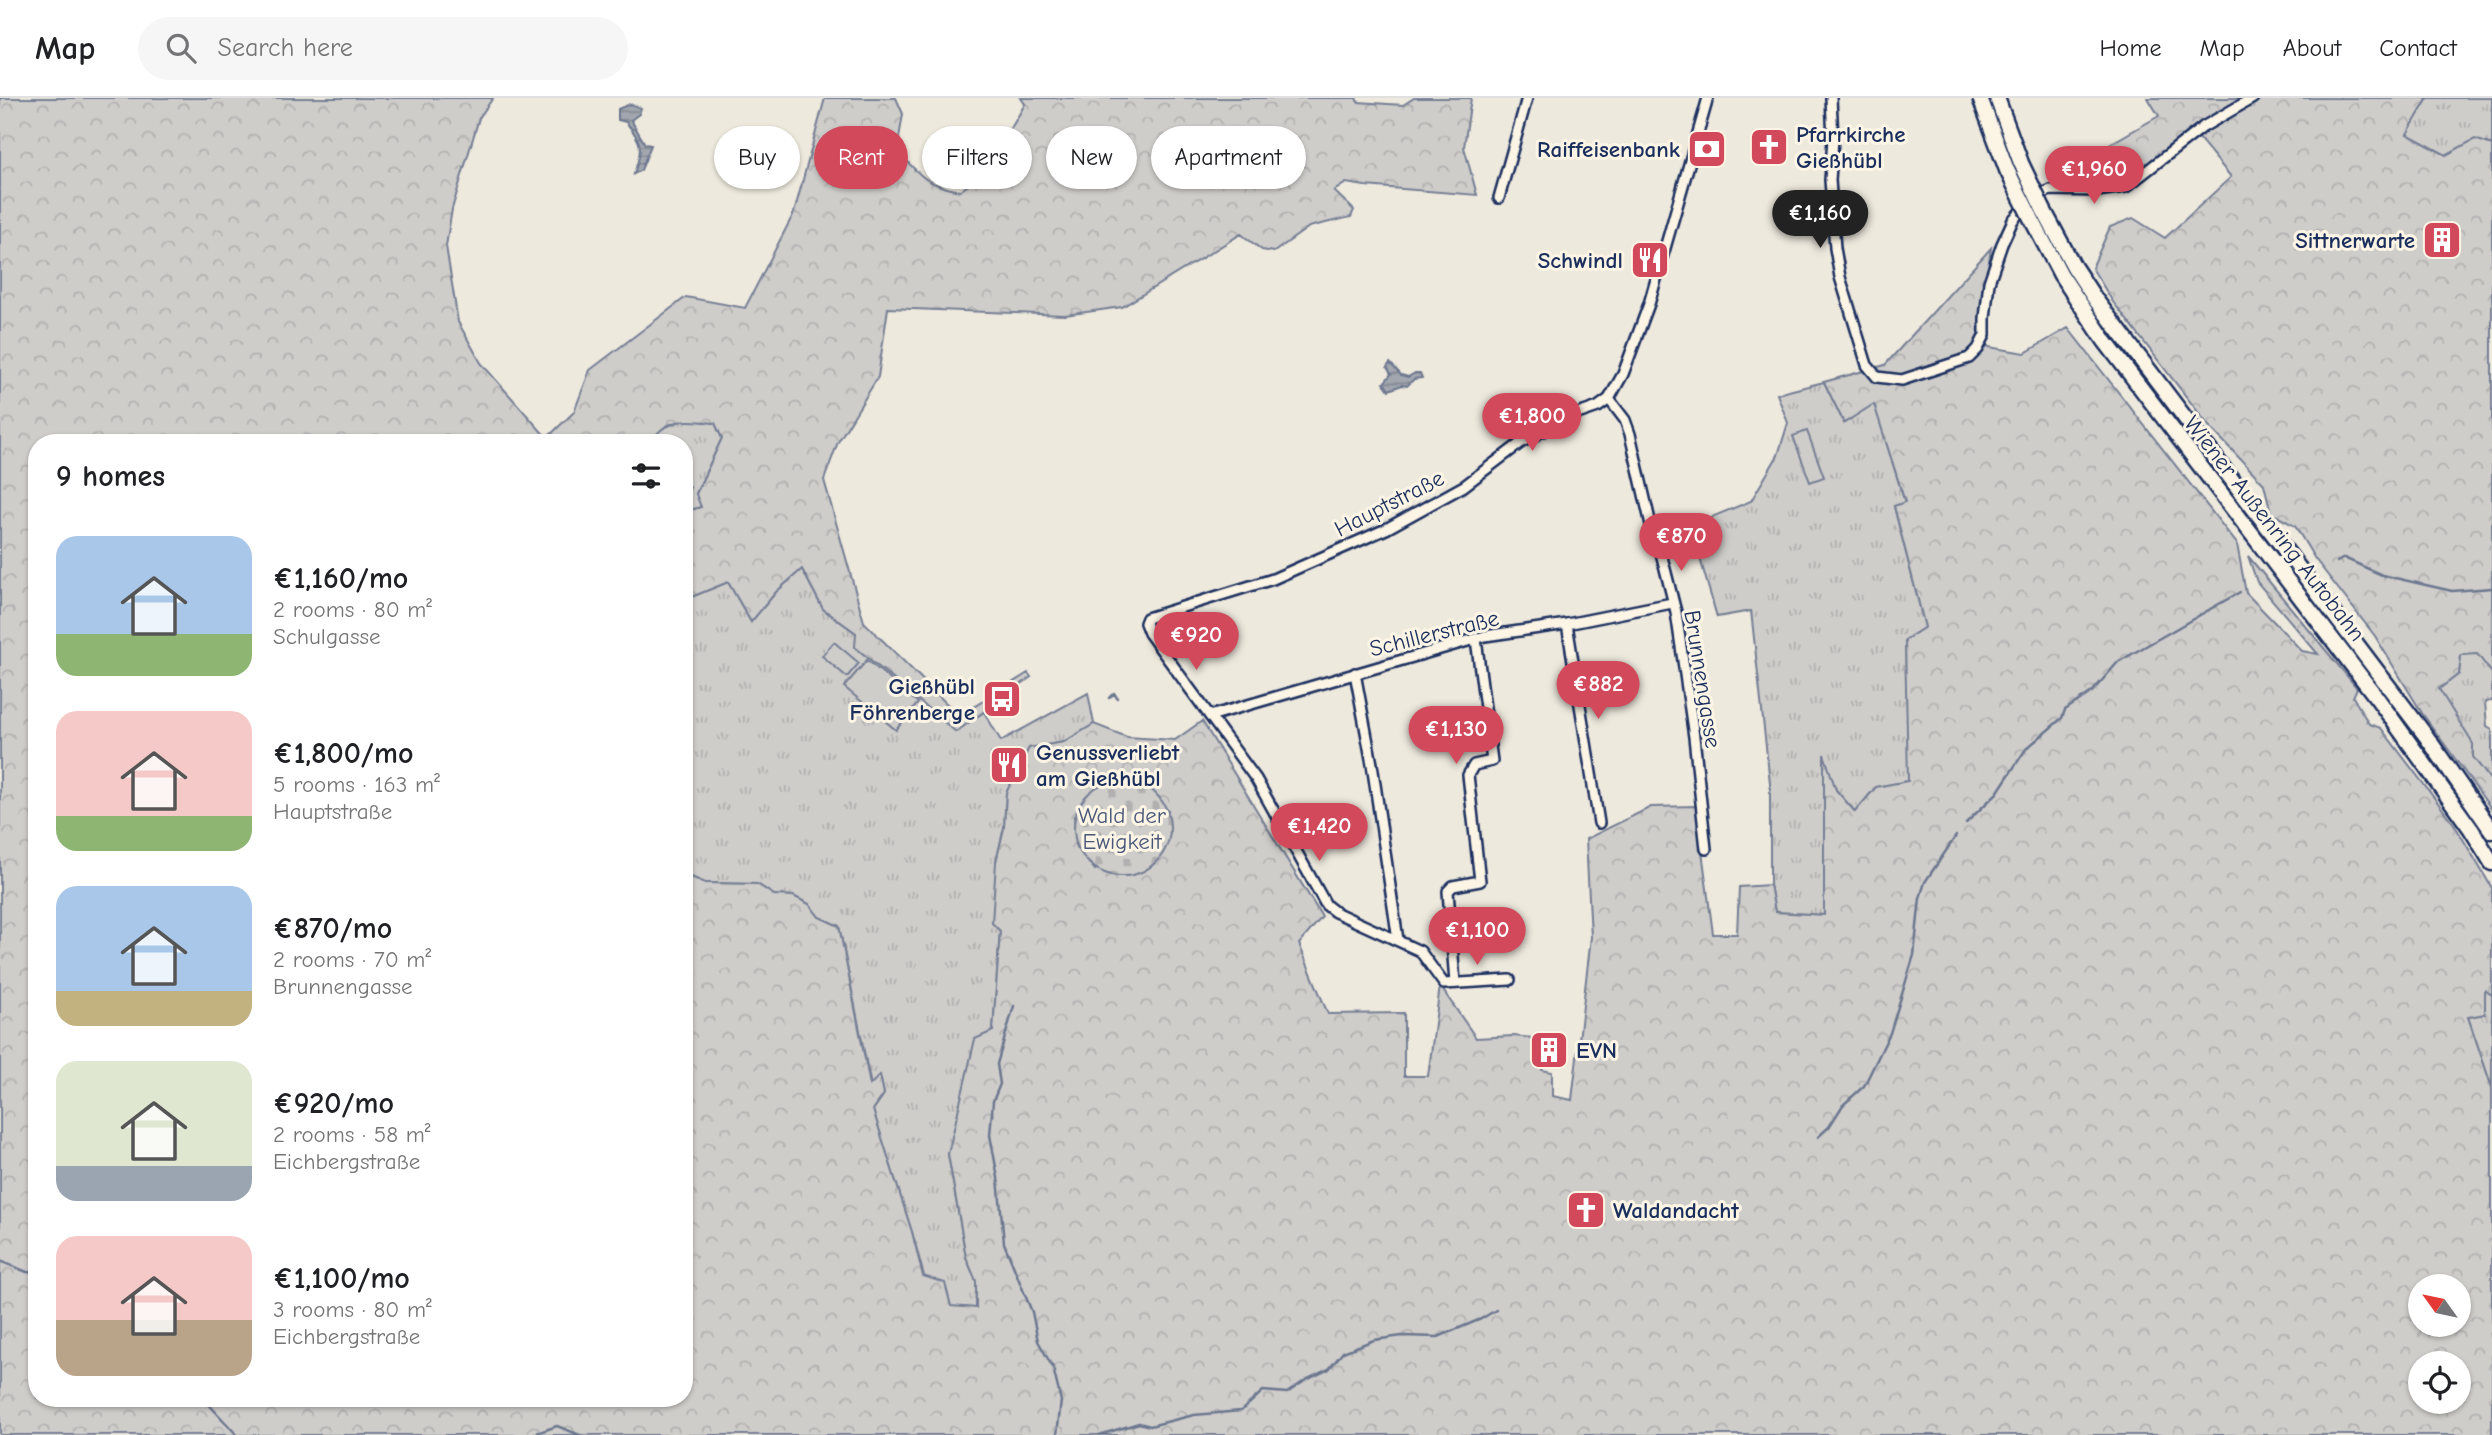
<!DOCTYPE html>
<meta charset="utf-8">
<style>
body{margin:0;font-family:"Comic Neue",sans-serif;background:#f6f6f6;color:#202124;height:100vh;display:flex;flex-direction:column;font-size:26px;white-space:nowrap}
*{box-sizing:border-box;margin:0}
p{font-size:23px;color:#757577}
.icon{flex:none;width:38px;height:38px;fill:none;stroke:currentColor;stroke-width:2;stroke-linecap:round;stroke-linejoin:round}
.map{position:relative;flex:1;overflow:hidden}
.panel{position:absolute;left:28px;top:336px;width:665px;height:973px;display:flex;flex-direction:column;background:#fff;border-radius:28px;box-shadow:0 2px 5px #0004}
.panel>*{flex:none}
.guide{position:absolute;left:714px;top:28px;width:665px;height:63px;display:flex;gap:14px}
.needle{width:46px;rotate:303deg}
.controls{position:absolute;left:2408px;top:1176px;display:grid;gap:14px}
.controls a{display:grid;place-items:center;width:63px;height:63px;border-radius:50%;background:#fff;box-shadow:0 2px 5px #0004;font-size:35px}
.price{position:absolute;translate:-50% -60px;padding:0 16px;border-radius:24px;background:#d1495b;color:#fff;font-size:23px;line-height:46px;filter:drop-shadow(0 2px 4px #0008)}
.price::after{content:'';position:absolute;left:50%;top:42px;width:21px;height:16px;margin-left:-10px;background:inherit;clip-path:polygon(0 0,100% 0,50% 100%)}
.price.active{background:#222;color:#fff}
ul{padding:0;list-style:none}
li{display:flex;align-items:center;gap:21px;height:175px;padding:0 28px}
li span{display:grid;place-items:center;flex:none;width:196px;height:140px;border-radius:21px;color:#555}
li>.icon{margin-inline-start:auto}
span .icon{width:84px;height:84px;fill:#fffc;stroke-width:1}
li b{font-size:30px}
h2{display:flex;justify-content:space-between;align-items:center;height:84px;padding:0 28px;font-size:30px}
.pill{padding:0 24px;border-radius:32px;background:#fff;box-shadow:0 2px 5px #0004;font-size:24px;line-height:63px}
.pill.active{background:#d1495b;color:#fff}
header{display:flex;align-items:center;gap:42px;box-sizing:border-box;height:98px;padding:0 35px;background:#fff;border-bottom:2px solid #e0e0e0}
header strong{font-size:33px}
nav{display:flex;gap:38px;margin-inline-start:auto;font-size:24px}
.search{width:490px;height:63px;background:#f6f6f6;display:flex;align-items:center;gap:18px;box-sizing:border-box;padding:0 24px;border-radius:38px;color:#757577;font-size:26px}
.map>svg:first-child{display:block}
.grass{fill:url(#grass-tufts);stroke:#757e94;stroke-width:2}
.forest{fill:url(#forest-crowns);stroke:#757e94;stroke-width:2;fill-rule:evenodd}
.cemetery{fill:url(#cemetery-stones);stroke:#757e94;stroke-width:2}
.pitch{fill:#cfcdca;stroke:#757e94;stroke-width:2}
.water{fill:url(#water-rules);stroke:#6c778f;stroke-width:2}
.lines{fill:none;stroke-linecap:round;stroke-linejoin:round}
.stream{stroke:#6c778f;stroke-width:2.5}
.minor-casing{stroke:#1b2f5e;stroke-width:14}
.highway-casing{stroke:#1b2f5e;stroke-width:19}
.minor{stroke:#fcf5e5;stroke-width:9}
.highway{stroke:#fcf5e5;stroke-width:14}
.highway-bridge-casing{stroke:#1b2f5e;stroke-width:19;stroke-linecap:butt}
.highway-bridge{stroke:#fcf5e5;stroke-width:14}
.labels{text-anchor:middle;stroke-width:6;stroke-linejoin:round;paint-order:stroke}
.poi-label{font-size:23px;font-weight:bold;fill:#1b2f5e;stroke:#fcf5e5;text-anchor:start}
.street-label{font-size:23px;fill:#1b2f5e;stroke:#fcf5e5}
.park-label{font-size:23px;fill:#485679;stroke:#fcf5e5}
</style>
<header>
<strong>Map</strong>
<div class="search"><svg class="icon" aria-label="search" viewBox="0 0 24 24"><circle cx="10" cy="10" r="6"/><path d="M15 15l6 6"/></svg>Search here</div>
<nav><a>Home</a><a>Map</a><a>About</a><a>Contact</a></nav>
</header>
<div class="map">
<svg width="2492" height="1337" viewBox="0 0 2492 1337">
<defs>
<pattern id="grass-tufts" width="24" height="20" patternUnits="userSpaceOnUse" patternTransform="scale(1.75)"><rect width="24" height="20" fill="#cfcdca"/><path d="M3 7l-1-3M5 7V3M7 7l1-3M15 17l-1-3M17 17v-4M19 17l1-3" fill="none" stroke="#b1b0b0"/></pattern>
<pattern id="forest-crowns" width="20" height="18" patternUnits="userSpaceOnUse" patternTransform="scale(1.75)"><rect width="20" height="18" fill="#cfcdca"/><path d="M2 6a3 3 0 1 1 6 0M12 15a3 3 0 1 1 6 0" fill="none" stroke="#b1b0b0"/></pattern>
<pattern id="cemetery-stones" width="16" height="16" patternUnits="userSpaceOnUse" patternTransform="scale(1.75)"><rect width="16" height="16" fill="#cfcdca"/><path d="M2 7V4a2 2 0 0 1 4 0v3zM10 15v-3a2 2 0 0 1 4 0v3z" fill="#b1b0b0"/></pattern>
<pattern id="water-rules" width="6" height="5" patternUnits="userSpaceOnUse" patternTransform="scale(1.75)"><rect width="6" height="5" fill="#a2a7af"/><path d="M0 2.5h6" fill="none" stroke="#838892"/></pattern>
</defs>
<rect width="100%" height="100%" fill="#eee9dd"/>
<filter id="ink" filterUnits="userSpaceOnUse"><feTurbulence type="fractalNoise" baseFrequency=".0143" numOctaves="2"/><feDisplacementMap in="SourceGraphic" scale="14" xChannelSelector="R" yChannelSelector="G"/><feConvolveMatrix kernelMatrix="1 2 1 2 8 2 1 2 1" color-interpolation-filters="sRGB"/></filter>
<g filter="url(#ink)">
<g class="grass">
<polygon points="2428,0 2492,0 2492,47 2475,42 2446,57 2406,36"/>
<polygon points="1824,284 1844,325 1874,305 1905,405 1894,409 1925,529 1905,542 1909,683 1876,689 1855,714 1836,692 1824,659 1824,817 1775,814 1770,787 1770,685 1751,513 1717,519 1693,436 1714,418 1751,403 1778,357 1788,325 1777,296"/>
<polygon points="684,321 715,325 722,340 696,395 701,409 684,414 684,404 690,389 684,383 684,345 651,345 657,333"/>
<polygon points="802,471 823,511 856,535 956,633 984,614 1001,643 1088,595 1094,626 1064,644 1029,650 1006,695 1004,730 996,764 1000,832 993,933 948,1056 966,1159 976,1183 977,1210 951,1209 924,1178 912,1134 873,1012 884,996 880,978 871,988 839,828 819,819 809,806 793,798 774,797 757,786 705,785 684,776 684,502 728,484 751,524 776,494"/>
<polygon points="2477,555 2492,575 2492,603 2485,604 2487,628 2492,631 2492,684 2473,659 2439,591 2459,576 2461,557"/>
<polygon points="2484,891 2492,897 2492,990 2468,919 2485,916"/>
</g>
<g class="forest">
<path d="M 0,0 L 493,0 L 479,20 L 452,111 L 446,148 L 458,224 L 481,265 L 547,340 L 574,314 L 590,272 L 686,199 L 745,210 L 794,115 L 825,0 L 896,0 L 903,16 L 897,52 C 920,78 925,86 960,93 L 986,74 L 1025,6 L 1021,0 L 1356,0 L 1358,4 L 1403,7 L 1414,0 L 1471,0 L 1464,49 L 1477,97 L 1365,88 L 1346,85 L 1334,93 L 1354,112 L 1351,119 L 1309,129 L 1274,154 L 1262,152 L 1241,136 L 1122,209 L 1065,217 L 888,210 L 878,279 L 838,344 L 824,382 L 864,524 L 959,618 L 1028,575 L 1031,579 L 956,634 L 855,549 L 856,535 L 823,511 L 802,471 L 776,494 L 751,524 L 728,484 L 684,502 L 684,414 L 701,409 L 696,396 L 722,340 L 715,325 C 689,322 665,318 651,345 L 37,345 L 37,1300 L 684,1300 L 684,776 L 705,785 L 757,786 L 774,797 L 793,798 L 809,806 L 819,819 L 839,828 L 870,987 L 880,977 L 884,996 L 873,1012 L 912,1134 L 923,1178 L 945,1185 L 951,1208 L 976,1210 L 976,1183 L 966,1159 L 948,1056 L 975,941 L 993,933 L 1000,833 L 992,825 L 996,764 L 1004,730 L 1006,695 L 1029,650 L 1064,644 L 1094,626 L 1127,639 L 1175,642 L 1202,623 L 1322,819 L 1299,846 L 1328,916 L 1404,915 L 1404,978 L 1428,978 L 1440,888 L 1476,940 L 1514,938 L 1542,941 L 1542,972 L 1552,974 L 1552,998 L 1572,1002 L 1591,839 L 1586,741 L 1651,709 L 1696,708 L 1713,836 L 1737,836 L 1739,789 L 1770,787 L 1775,814 L 1824,817 L 1824,656 L 1836,692 L 1855,714 L 1876,689 L 1908,683 L 1905,542 L 1925,529 L 1894,408 L 1905,404 L 1874,306 L 1844,325 L 1824,284 L 1885,267 L 1991,150 L 1978,236 L 1989,249 L 2025,255 L 2068,230 L 2237,446 L 2246,495 L 2302,553 L 2318,556 L 2257,484 L 2248,458 L 2357,590 L 2353,599 L 2369,626 L 2381,630 L 2454,726 L 2492,790 L 2492,897 L 2485,892 L 2485,916 L 2468,919 L 2492,990 L 2492,1337 L 0,1337 ZM 1119,681 L 1149,689 L 1168,713 L 1095,772 L 1076,748 L 1074,718 ZM 2420,1188 L 2459,1188 L 2459,1227 L 2420,1227 ZM 2420,1265 L 2459,1265 L 2459,1304 L 2420,1304 Z"/>
<polygon points="2148,0 2428,0 2407,36 2446,57 2475,41 2492,47 2492,575 2477,556 2461,557 2459,576 2439,591 2473,646 2473,659 2492,684 2492,712 2422,615 2375,538 2315,461 2295,428 2271,415 2264,386 2209,328 2113,204 2092,170 2110,129 2133,120 2165,140 2231,79 2194,34 2121,85 2081,89 2110,46 2159,18"/>
</g>
<circle class="cemetery" cx="1122" cy="730" r="48"/>
<g class="pitch">
<polygon points="1807,333 1824,379 1810,384 1793,338"/>
<polygon points="834,544 859,565 847,579 822,558"/>
<polygon points="867,562 918,605 896,632 844,589"/>
</g>
<g class="water">
<path d="M 630,6 L 641,10 L 639,16 L 631,22 L 645,46 L 651,47 L 641,72 L 634,76 C 642,50 644,46 626,24 L 618,22 L 618,11 Z"/>
<polygon points="1390,265 1401,277 1408,279 1415,275 1420,275 1422,280 1414,281 1407,288 1402,287 1389,292 1384,285 1391,276 1387,269"/>
</g>
<g class="lines">
<g class="stream">
<polyline points="2337,464 2344,460 2382,477 2452,493 2492,490"/>
<polyline points="1109,600 1114,595 1117,600"/>
<polyline points="1966,725 1997,695 2026,651 2062,620 2065,612 2092,594 2118,564 2240,494"/>
<polyline points="1014,908 997,966 1000,986 993,1003 990,1037 998,1080 1004,1145 1032,1214 1038,1243 1053,1270 1061,1303 1057,1337"/>
<polyline points="1818,1039 1829,1029 1843,1007 1864,988 1890,935 1914,857 1920,800 1925,784 1956,738"/>
<polyline points="0,1163 27,1174 37,1175"/>
<polyline points="203,1300 237,1337"/>
<polyline points="531,1337 557,1328 580,1337"/>
<polyline points="1099,1337 1139,1325 1150,1328 1194,1317 1241,1313 1263,1293 1287,1295 1306,1282 1329,1271 1343,1254 1374,1242 1402,1238 1438,1239 1481,1221 1496,1212"/>
</g>
<g class="minor-casing">
<g id="minor">
<polyline points="1831,0 1833,41 1830,82 1835,150 1840,179 1867,267 1877,279 1902,282 1969,260 1978,251 1985,237 1985,220 1989,184 2002,146 2013,122 2031,101 2050,92 2097,93 2126,89 2203,29 2253,0"/>
<polyline points="1499,100 1527,0"/>
<polyline points="1609,301 1625,322 1630,336 1651,427 1660,451 1676,514 1694,639 1706,751"/>
<polyline points="1567,526 1599,725"/>
<polyline points="1355,575 1372,666 1398,842"/>
<polyline points="1210,618 1485,538 1567,526 1672,505"/>
<polyline points="1510,882 1444,886 1420,853 1335,814 1326,807 1256,681 1149,535 1145,525 1147,520 1273,481 1386,431 1464,388 1522,344 1569,319 1598,309 1609,301 1623,276 1649,206 1708,0"/>
<polyline points="1455,885 1448,793 1453,788 1480,783 1468,677 1474,667 1492,663 1476,541"/>
</g>
</g>
<g class="highway-casing">
<g id="highway">
<polyline points="2043,111 2074,169 2095,201 2426,638 2492,733"/>
<polyline points="2030,118 2061,177 2105,243 2377,600 2471,731 2492,765"/>
</g>
</g>
<use href="#minor" class="minor"/>
<use href="#highway" class="highway"/>
<g class="highway-bridge-casing">
<g id="highway-bridge">
<polyline points="1980,0 2007,72 2030,118"/>
<polyline points="1997,0 2021,65 2043,111"/>
</g>
</g>
<use href="#highway-bridge" class="highway-bridge"/>
</g>
</g>
<defs>
<g id="church-square" transform="scale(2.0125)"><rect x="-9" y="-9" width="18" height="18" rx="4" fill="#d1495b" stroke="#fcf5e5"/><path d="M-1.2-6h2.4v3.5h3.3v2.4h-3.3V6h-2.4V-.1h-3.3v-2.4h3.3Z" fill="#fff"/></g>
<g id="bank-square" transform="scale(2.0125)"><rect x="-9" y="-9" width="18" height="18" rx="4" fill="#d1495b" stroke="#fcf5e5"/><path d="M-6-4H6V4H-6ZM0-2.3a2.3 2.3 0 1 0 0 4.6a2.3 2.3 0 1 0 0-4.6Z" fill="#fff"/></g>
<g id="building-square" transform="scale(2.0125)"><rect x="-9" y="-9" width="18" height="18" rx="4" fill="#d1495b" stroke="#fcf5e5"/><path d="M-4-6H4V6H1V3H-1V6H-4ZM-2.5-4.3h1.7v1.8h-1.7ZM.8-4.3h1.7v1.8H.8ZM-2.5-1h1.7V.8h-1.7ZM.8-1h1.7V.8H.8Z" fill="#fff"/></g>
<g id="restaurant-square" transform="scale(2.0125)"><rect x="-9" y="-9" width="18" height="18" rx="4" fill="#d1495b" stroke="#fcf5e5"/><path d="M-5-6h1v4h1v-4h1v4h1v-4h1v5L-1.5 .5V6h-2V.5L-5-1ZM5-6V6H3V1.5H1.5Q1.5-4 5-6Z" fill="#fff"/></g>
<g id="bus-square" transform="scale(2.0125)"><rect x="-9" y="-9" width="18" height="18" rx="4" fill="#d1495b" stroke="#fcf5e5"/><path d="M-5-6H5V4H4V6H2V4H-2V6H-4V4H-5ZM-3.5-4V0h7V-4ZM-3.5 1.2v1.5H-2V1.2ZM2 1.2v1.5H3.5V1.2Z" fill="#fff"/></g>
</defs>
<g fill-rule="evenodd">
<use href="#church-square" x="1769" y="49"/>
<use href="#bank-square" x="1707" y="51"/>
<use href="#building-square" x="2442" y="142"/>
<use href="#restaurant-square" x="1650" y="162"/>
<use href="#bus-square" x="1002" y="601"/>
<use href="#restaurant-square" x="1009" y="667"/>
<use href="#building-square" x="1549" y="952"/>
<use href="#church-square" x="1586" y="1112"/>
</g>
<g class="labels">
<g class="poi-label">
<text x="1796" y="44">Pfarrkirche<tspan x="1796" dy="26">Gießhübl</tspan></text>
<text x="1680" y="59" text-anchor="end">Raiffeisenbank</text>
<text x="2415" y="150" text-anchor="end">Sittnerwarte</text>
<text x="1623" y="170" text-anchor="end">Schwindl</text>
<text x="975" y="596" text-anchor="end">Gießhübl<tspan x="975" dy="26">Föhrenberge</tspan></text>
<text x="1036" y="662">Genussverliebt<tspan x="1036" dy="26">am Gießhübl</tspan></text>
<text x="1576" y="960">EVN</text>
<text x="1613" y="1120">Waldandacht</text>
</g>
<g class="street-label">
<text transform="translate(1389 405) rotate(-27)" y="8">Hauptstraße</text>
<text transform="translate(2275 430) rotate(52)" y="8">Wiener Außenring Autobahn</text>
<text transform="translate(1434 535) rotate(-14)" y="8">Schillerstraße</text>
<text transform="translate(1703 581) rotate(81)" y="8">Brunnengasse</text>
</g>
<g class="park-label">
<text x="1122" y="725">Wald der<tspan x="1122" dy="26">Ewigkeit</tspan></text>
</g>
</g>
</svg>
<div class="controls">
<a><svg class="needle" viewBox="-14 -14 28 28"><path d="M0-13l5 13h-10z" fill="#e53935"/><path d="M0 13l5-13h-10z" fill="#757577"/></svg></a>
<a><svg class="icon" aria-label="locate" viewBox="0 0 24 24"><circle cx="12" cy="12" r="6"/><path d="M12 2v4M12 18v4M2 12h4M18 12h4"/></svg></a>
</div>
<b class="price" style="left:2094px;top:108px">€1,960</b>
<b class="price active" style="left:1820px;top:152px">€1,160</b>
<b class="price" style="left:1532px;top:355px">€1,800</b>
<b class="price" style="left:1681px;top:475px">€870</b>
<b class="price" style="left:1196px;top:574px">€920</b>
<b class="price" style="left:1598px;top:623px">€882</b>
<b class="price" style="left:1456px;top:668px">€1,130</b>
<b class="price" style="left:1319px;top:765px">€1,420</b>
<b class="price" style="left:1477px;top:869px">€1,100</b>
<div class="guide">
<a class="pill">Buy</a>
<a class="pill active">Rent</a>
<a class="pill">Filters</a>
<a class="pill">New</a>
<a class="pill">Apartment</a>
</div>
<section class="panel">
<h2>9 homes<svg class="icon" aria-label="filters" viewBox="0 0 24 24"><path d="M4 7h16M4 17h16"/><circle cx="9" cy="7" r="2"/><circle cx="15" cy="17" r="2"/></svg></h2>
<ul>
<li><span style="background:linear-gradient(#a9c7e8 70%,#8fb573 0)"><svg class="icon" aria-label="home" viewBox="0 0 24 24"><path d="M3 11l9-7 9 7M6 9v11h12V9"/></svg></span><div><b>€1,160/mo</b><p>2 rooms · 80 m²</p><p>Schulgasse</p></div></li>
<li><span style="background:linear-gradient(#f6c9c9 75%,#8fb573 0)"><svg class="icon" aria-label="home" viewBox="0 0 24 24"><path d="M3 11l9-7 9 7M6 9v11h12V9"/></svg></span><div><b>€1,800/mo</b><p>5 rooms · 163 m²</p><p>Hauptstraße</p></div></li>
<li><span style="background:linear-gradient(#a9c7e8 75%,#c2b280 0)"><svg class="icon" aria-label="home" viewBox="0 0 24 24"><path d="M3 11l9-7 9 7M6 9v11h12V9"/></svg></span><div><b>€870/mo</b><p>2 rooms · 70 m²</p><p>Brunnengasse</p></div></li>
<li><span style="background:linear-gradient(#dfe7d0 75%,#9aa5b1 0)"><svg class="icon" aria-label="home" viewBox="0 0 24 24"><path d="M3 11l9-7 9 7M6 9v11h12V9"/></svg></span><div><b>€920/mo</b><p>2 rooms · 58 m²</p><p>Eichbergstraße</p></div></li>
<li><span style="background:linear-gradient(#f6c9c9 60%,#b9a48a 0)"><svg class="icon" aria-label="home" viewBox="0 0 24 24"><path d="M3 11l9-7 9 7M6 9v11h12V9"/></svg></span><div><b>€1,100/mo</b><p>3 rooms · 80 m²</p><p>Eichbergstraße</p></div></li>
</ul>
</section>
</div>
